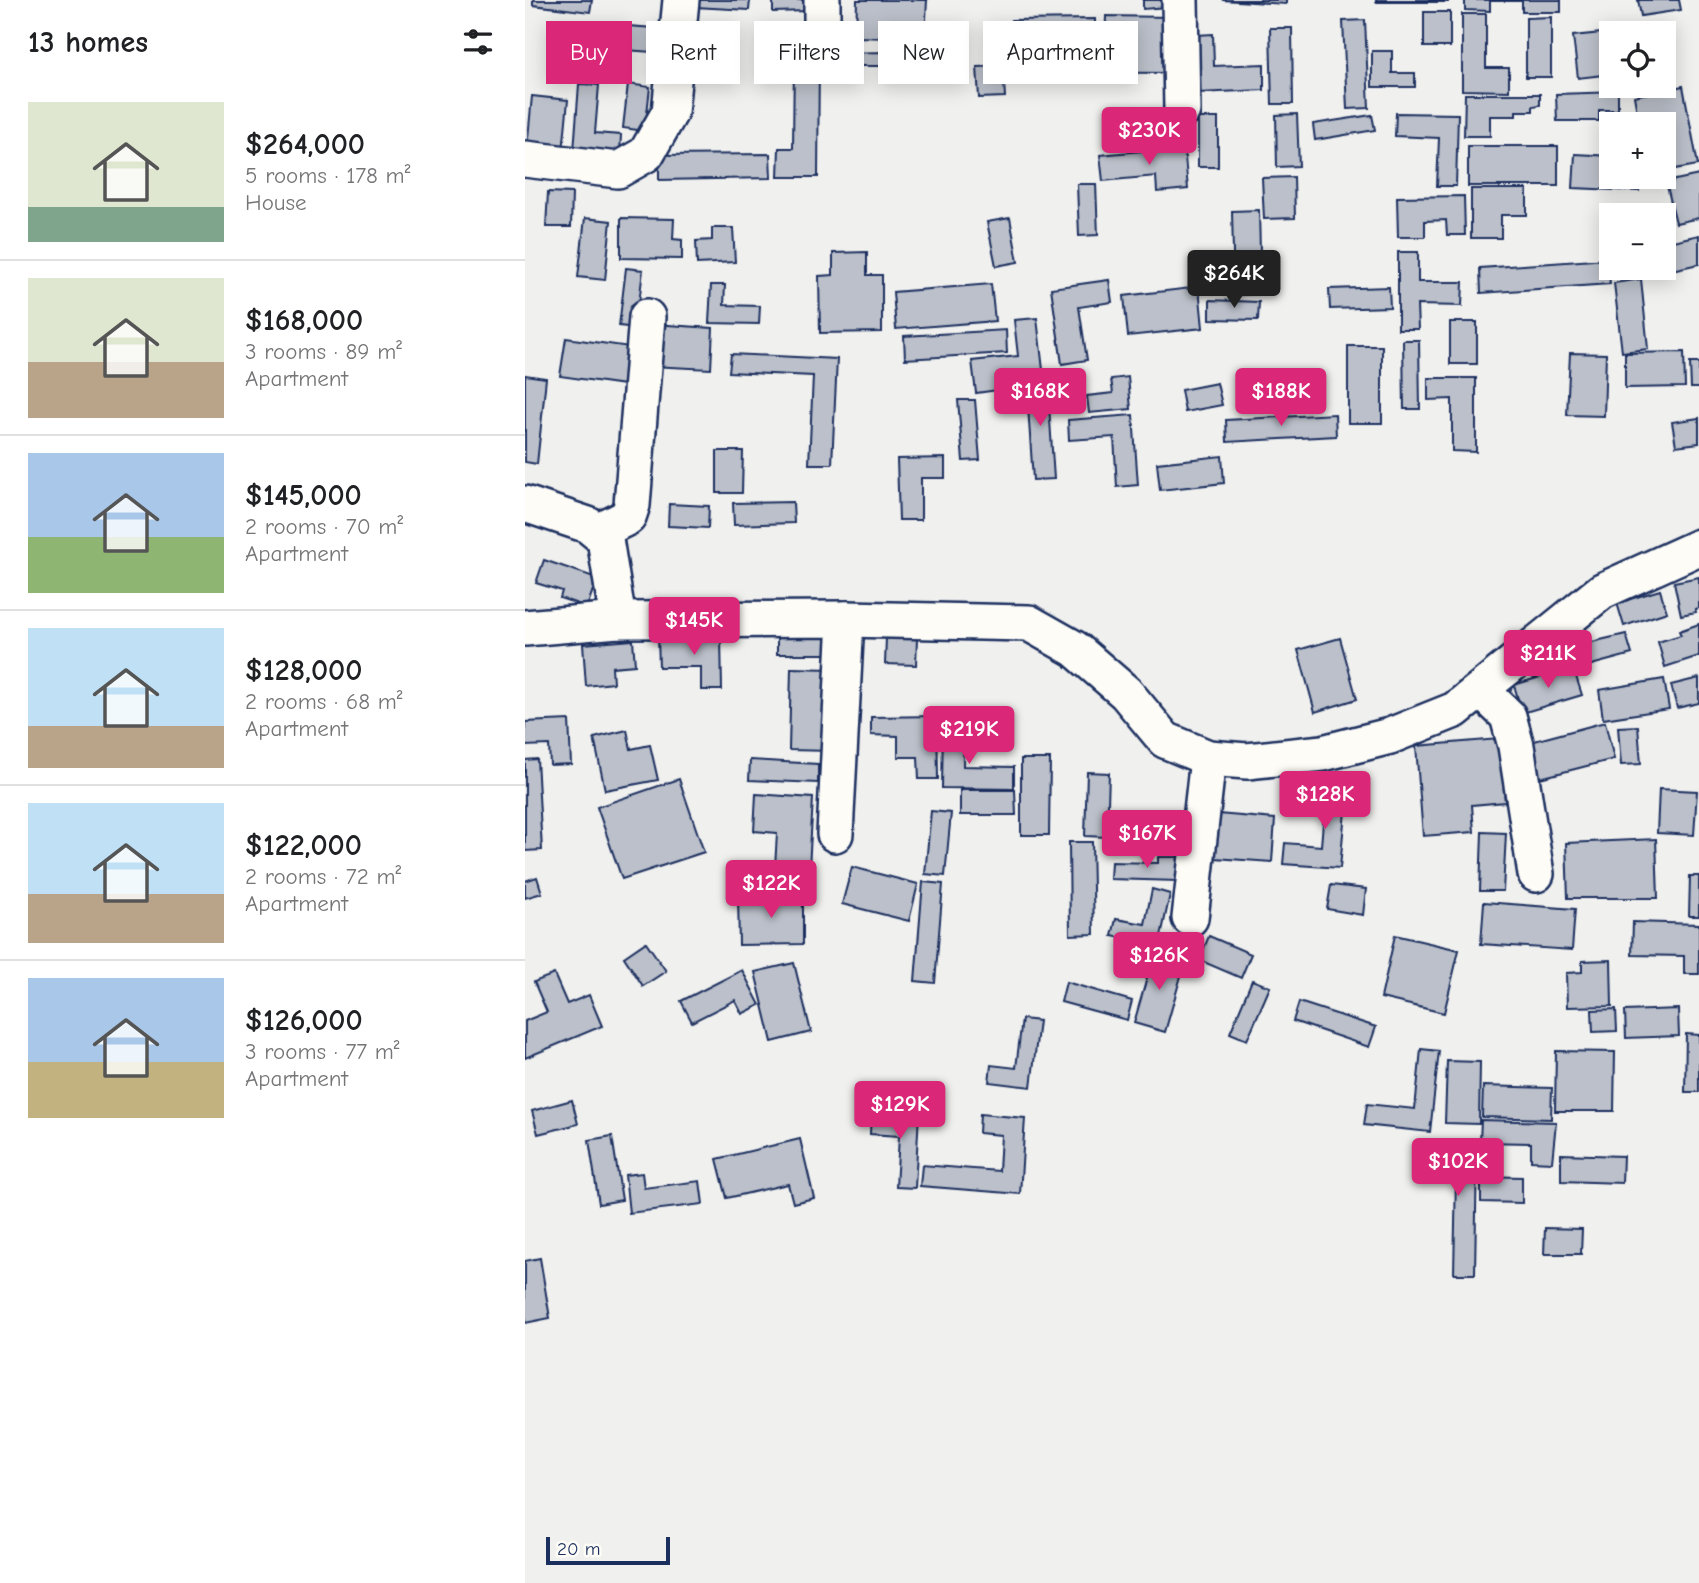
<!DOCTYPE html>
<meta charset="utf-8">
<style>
body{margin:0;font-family:"Comic Neue",sans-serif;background:#f6f6f6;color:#202124;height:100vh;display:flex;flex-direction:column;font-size:26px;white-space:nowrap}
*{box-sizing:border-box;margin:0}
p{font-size:23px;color:#757577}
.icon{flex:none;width:38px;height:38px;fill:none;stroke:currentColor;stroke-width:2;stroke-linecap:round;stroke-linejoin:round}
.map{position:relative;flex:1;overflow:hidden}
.drawer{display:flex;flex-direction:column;background:#fff;width:525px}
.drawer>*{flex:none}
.banner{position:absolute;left:21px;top:21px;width:665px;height:63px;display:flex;gap:14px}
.fabs{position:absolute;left:1074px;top:21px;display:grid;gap:14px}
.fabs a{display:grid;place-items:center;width:77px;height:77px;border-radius:0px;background:#fff;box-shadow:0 4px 18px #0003;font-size:35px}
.scale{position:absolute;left:21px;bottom:18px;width:124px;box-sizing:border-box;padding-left:7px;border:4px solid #1b2f5e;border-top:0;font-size:19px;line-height:24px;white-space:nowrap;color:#1b2f5e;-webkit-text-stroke:5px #fdfcf7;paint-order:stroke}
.price{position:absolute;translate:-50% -60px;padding:0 16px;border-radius:7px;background:#db2777;color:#fff;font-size:23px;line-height:46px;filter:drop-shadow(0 2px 4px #0008)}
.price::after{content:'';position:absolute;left:50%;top:42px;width:21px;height:16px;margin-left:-10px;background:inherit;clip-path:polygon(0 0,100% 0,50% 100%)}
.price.active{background:#222;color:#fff}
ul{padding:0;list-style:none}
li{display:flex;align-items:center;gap:21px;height:175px;padding:0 28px}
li+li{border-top:2px solid #e0e0e0}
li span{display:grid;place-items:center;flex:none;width:196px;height:140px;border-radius:0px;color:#555}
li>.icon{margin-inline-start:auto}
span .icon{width:84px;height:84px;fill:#fffc;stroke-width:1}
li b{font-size:30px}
h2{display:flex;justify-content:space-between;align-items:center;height:84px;padding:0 28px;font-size:30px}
.chip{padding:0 24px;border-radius:0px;background:#fff;box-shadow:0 4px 18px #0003;font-size:24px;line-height:63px}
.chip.active{background:#db2777;color:#fff}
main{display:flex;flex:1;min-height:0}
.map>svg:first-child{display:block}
.building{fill:#bbc0ca;stroke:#1b2f5e;stroke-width:2}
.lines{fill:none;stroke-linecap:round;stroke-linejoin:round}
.minor-casing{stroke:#1b2f5e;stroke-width:40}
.minor{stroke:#fdfcf7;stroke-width:35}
</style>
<main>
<section class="drawer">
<h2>13 homes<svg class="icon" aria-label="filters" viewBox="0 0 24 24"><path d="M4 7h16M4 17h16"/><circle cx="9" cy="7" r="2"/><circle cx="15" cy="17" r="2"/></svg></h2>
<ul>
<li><span style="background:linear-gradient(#dfe7d0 75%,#7fa58c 0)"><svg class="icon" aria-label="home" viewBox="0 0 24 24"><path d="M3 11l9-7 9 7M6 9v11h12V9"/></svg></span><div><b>$264,000</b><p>5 rooms · 178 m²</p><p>House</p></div></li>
<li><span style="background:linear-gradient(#dfe7d0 60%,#b9a48a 0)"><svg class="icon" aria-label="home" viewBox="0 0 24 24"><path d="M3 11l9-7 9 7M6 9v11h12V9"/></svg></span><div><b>$168,000</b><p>3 rooms · 89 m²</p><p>Apartment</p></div></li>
<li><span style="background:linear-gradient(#a9c7e8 60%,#8fb573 0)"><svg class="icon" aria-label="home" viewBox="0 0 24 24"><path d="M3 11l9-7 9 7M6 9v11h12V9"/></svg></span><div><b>$145,000</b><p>2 rooms · 70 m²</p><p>Apartment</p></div></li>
<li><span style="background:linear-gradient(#bfe0f5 70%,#b9a48a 0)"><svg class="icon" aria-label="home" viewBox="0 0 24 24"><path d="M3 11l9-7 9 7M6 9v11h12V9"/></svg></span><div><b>$128,000</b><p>2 rooms · 68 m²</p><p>Apartment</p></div></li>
<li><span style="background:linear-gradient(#bfe0f5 65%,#b9a48a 0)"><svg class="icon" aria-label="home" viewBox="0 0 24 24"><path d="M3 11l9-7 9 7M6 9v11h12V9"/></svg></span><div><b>$122,000</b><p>2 rooms · 72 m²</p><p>Apartment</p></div></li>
<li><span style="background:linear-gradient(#a9c7e8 60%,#c2b280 0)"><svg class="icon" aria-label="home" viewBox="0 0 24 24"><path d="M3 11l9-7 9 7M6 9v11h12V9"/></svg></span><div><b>$126,000</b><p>3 rooms · 77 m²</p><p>Apartment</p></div></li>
</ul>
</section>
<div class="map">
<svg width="1174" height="1583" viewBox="0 0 1174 1583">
<rect width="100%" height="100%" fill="#f0f0ee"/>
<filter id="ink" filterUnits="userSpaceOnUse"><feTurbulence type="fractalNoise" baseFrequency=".0143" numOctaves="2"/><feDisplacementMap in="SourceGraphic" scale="14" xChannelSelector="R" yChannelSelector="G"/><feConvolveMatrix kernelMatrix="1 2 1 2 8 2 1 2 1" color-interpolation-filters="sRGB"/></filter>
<g filter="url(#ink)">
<g class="building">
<polygon points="8,0 67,0 65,12 8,5"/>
<polygon points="170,0 225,0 224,10 170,7"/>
<polygon points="248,0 283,0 283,11 248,12"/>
<polygon points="332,0 402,0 400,39 331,37"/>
<polygon points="618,0 641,0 642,7 618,9"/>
<polygon points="697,0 761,0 761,4"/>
<rect x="851" y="0" width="72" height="2"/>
<polygon points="940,0 1036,0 1036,12 997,12 997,1 965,1 965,11 940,10"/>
<polygon points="1113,0 1154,0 1156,10 1116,16"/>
<rect x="899" y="12" width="26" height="35"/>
<polygon points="937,14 961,14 961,68 984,68 984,91 937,90"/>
<polygon points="581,16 646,17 645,73 504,72 504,47 580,48"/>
<polygon points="1026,17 1026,77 1001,77 1001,18"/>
<polygon points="570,19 570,42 485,42 486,20"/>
<polygon points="840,20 844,108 822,109 818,21"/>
<polygon points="63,23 129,28 127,52 61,47"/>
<polygon points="1145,26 1150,67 1139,68 1139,33 1087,33 1087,74 1053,78 1048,36"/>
<polygon points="745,28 767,28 768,104 747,104"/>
<polygon points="688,34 689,66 739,64 739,90 673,93 671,35"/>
<polygon points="847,51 867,51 867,73 890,73 890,87 847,87"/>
<polygon points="361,52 361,66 314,66 314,53"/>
<polygon points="269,59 294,59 293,177 253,177 254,148 268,148"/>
<polygon points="478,66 480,97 454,98 452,67"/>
<polygon points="54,84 74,85 70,133 96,135 95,154 49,151"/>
<polygon points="103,84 125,87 120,131 98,128"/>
<polygon points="1158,86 1173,165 1139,171 1139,124 1114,124 1109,96"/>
<polygon points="1093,92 1093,110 1074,110 1074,121 1032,121 1031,94"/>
<polygon points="940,94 1015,94 1015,105 1008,106 1008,111 991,111 991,116 965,116 965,136 939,136"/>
<polygon points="7,96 43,100 38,152 2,149"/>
<polygon points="871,113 933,114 931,186 912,186 914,138 870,136"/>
<polygon points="772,114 774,166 752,167 751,115"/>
<polygon points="847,115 850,130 790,140 788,124"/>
<rect x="673" y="118" width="20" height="49"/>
<rect x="943" y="146" width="90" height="40"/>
<polygon points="659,147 663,189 632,192 631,176 578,181 575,155"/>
<polygon points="245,154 246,178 134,180 134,155"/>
<polygon points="1050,154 1087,156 1087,177 1114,177 1114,191 1048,188"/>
<polygon points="1174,175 1174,218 1151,223 1141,182"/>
<polygon points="769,177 770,218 739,219 737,178"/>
<polygon points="552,184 571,184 573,235 554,236"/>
<polygon points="946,189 1002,189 1002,215 976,215 976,238 946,238"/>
<polygon points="23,192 47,193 46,227 21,227"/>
<polygon points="939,196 940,235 922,235 921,220 900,221 900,237 873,237 872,197"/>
<polygon points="734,210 736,294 709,295 707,211"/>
<polygon points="60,218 86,221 80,280 53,277"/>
<polygon points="96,218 149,219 148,239 157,240 157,259 96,258"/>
<polygon points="485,218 493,262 471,266 462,222"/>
<polygon points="187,228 208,228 210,262 172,264 171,241 187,240"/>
<polygon points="1174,235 1174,264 1142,271 1139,243"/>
<polygon points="342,252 342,275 357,275 357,332 295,333 294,276 308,275 308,253"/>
<polygon points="873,252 893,252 893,282 938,282 937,306 892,305 893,329 873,329"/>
<polygon points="1083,259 1085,284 956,293 955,268"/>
<polygon points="101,268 118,270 111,328 94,326"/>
<polygon points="1091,268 1132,268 1133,272 1092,277"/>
<polygon points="1116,279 1123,349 1097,352 1089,283"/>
<polygon points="584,280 587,302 554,307 562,360 537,364 526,288"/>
<polygon points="466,284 470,321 371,329 368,292"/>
<polygon points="186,285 200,285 199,305 235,306 234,324 184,323"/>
<polygon points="674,287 678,328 603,336 599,296"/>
<polygon points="864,287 865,307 805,309 804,289"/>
<polygon points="685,300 734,302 733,320 685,319"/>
<polygon points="512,318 518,370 471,376 473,390 451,393 447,361 493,356 489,320"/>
<rect x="925" y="322" width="27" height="42"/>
<polygon points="127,324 188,328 186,369 125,366"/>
<polygon points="481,330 482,353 380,359 379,336"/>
<polygon points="41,338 112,348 107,386 35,376"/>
<polygon points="878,340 894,340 895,409 879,409"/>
<rect x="823" y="346" width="34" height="77"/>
<polygon points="1159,352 1160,387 1100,388 1100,353"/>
<polygon points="1045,353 1081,354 1079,416 1042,415"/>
<polygon points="206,354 312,359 307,464 284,464 288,376 204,372"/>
<polygon points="1165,363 1174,363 1174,388 1166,388"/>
<polygon points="0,375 21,378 12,464 0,462"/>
<polygon points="522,376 529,479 508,480 501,377"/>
<polygon points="603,377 606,409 564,413 562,396 588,393 586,379"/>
<polygon points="903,378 951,378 951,452 927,451 927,399 903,400"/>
<polygon points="692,383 697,405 660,412 656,390"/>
<polygon points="433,400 450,400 455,460 438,461"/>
<polygon points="810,414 811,436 702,442 701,420"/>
<polygon points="608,415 613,485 592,487 589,437 544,440 543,420"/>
<polygon points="1174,418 1174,443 1151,446 1147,422"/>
<polygon points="192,451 218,451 217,493 192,493"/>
<polygon points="697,456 699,483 635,490 632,463"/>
<polygon points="420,458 420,478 396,478 396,520 374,520 372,459"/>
<polygon points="268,502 269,523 209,525 208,503"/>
<polygon points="144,504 184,506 183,528 143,526"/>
<polygon points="19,560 72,578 62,607 35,598 37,591 11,583"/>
<polygon points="1174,577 1174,608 1170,609 1171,612 1156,615 1149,582"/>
<polygon points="1135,590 1142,612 1099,626 1092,603"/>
<polygon points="1174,624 1174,656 1140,667 1133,642 1156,635 1154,631"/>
<polygon points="1101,634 1107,654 1059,667 1054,645"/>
<polygon points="306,635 306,654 252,654 252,636"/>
<polygon points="133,636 196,636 197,690 176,690 176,667 134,667"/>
<polygon points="361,638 392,639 391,665 360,664"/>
<polygon points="815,638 832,699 790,712 773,650"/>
<polygon points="108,640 110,665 87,667 88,683 61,686 58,644"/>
<polygon points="1048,667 1057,695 997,713 989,685"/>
<polygon points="266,668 307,669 306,751 264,750"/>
<polygon points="1174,678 1174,703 1152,708 1146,685"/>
<polygon points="1139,679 1144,709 1078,719 1074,690"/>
<polygon points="412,716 413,779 394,779 393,757 373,757 373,736 346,735 346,717"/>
<polygon points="44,720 46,764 25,765 24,745 0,746 0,722"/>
<polygon points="1080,722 1089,759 1011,779 1002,743"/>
<polygon points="418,725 439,726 438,766 489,767 489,789 417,788"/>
<polygon points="1113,726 1116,764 1096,765 1093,727"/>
<polygon points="102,730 106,749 125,745 133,780 80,790 69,738"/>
<polygon points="974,739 980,802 947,805 949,832 898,836 891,746"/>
<polygon points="12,759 17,850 0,851 0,760"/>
<polygon points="496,759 525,759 524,835 496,835"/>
<polygon points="225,760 293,764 293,783 224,780"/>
<polygon points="562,772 584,773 582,837 560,836"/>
<polygon points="802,774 823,776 815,868 758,864 760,843 796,846"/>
<polygon points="154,779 179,852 97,879 72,807"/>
<polygon points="1134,789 1172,791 1169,835 1132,833"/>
<polygon points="435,790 490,790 491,815 435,815"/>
<polygon points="231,794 288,798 283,886 249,885 252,833 229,831"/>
<polygon points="406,811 426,813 420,876 400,874"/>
<polygon points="693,814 750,819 747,862 690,858"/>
<polygon points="957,832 981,833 978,891 955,891"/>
<polygon points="1131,839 1133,898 1043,898 1041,843"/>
<polygon points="544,842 567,842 569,934 545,935"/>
<polygon points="633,857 654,857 653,881 585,879 586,862 633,863"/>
<polygon points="327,867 393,884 384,921 317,904"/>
<polygon points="1165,876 1174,876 1174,916 1164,916"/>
<polygon points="12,877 17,893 0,898 0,881"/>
<polygon points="398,882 418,884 410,983 390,981"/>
<polygon points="806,885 841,889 838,915 802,909"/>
<polygon points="627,889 645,894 634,946 587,936 591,919 620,924"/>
<polygon points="278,895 278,944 214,945 213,897"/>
<polygon points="959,902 1050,909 1047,950 956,944"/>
<polygon points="1108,922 1174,924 1174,974 1159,974 1159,956 1107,955"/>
<polygon points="870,935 934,950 919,1013 856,998"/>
<polygon points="684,936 726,954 716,978 674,960"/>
<polygon points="121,942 141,971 118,986 99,957"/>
<polygon points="629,953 660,962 640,1032 609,1023"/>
<polygon points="1086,960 1087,1006 1042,1007 1041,973 1057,972 1057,961"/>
<polygon points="269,963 286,1032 247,1042 230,972"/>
<polygon points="217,970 235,1005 217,1014 210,1000 167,1022 156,1001"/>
<polygon points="29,974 42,1004 64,995 77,1026 0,1058 0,1021 22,1012 9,982"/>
<polygon points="727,980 745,987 722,1040 705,1033"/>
<polygon points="541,982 607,1001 602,1020 536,1002"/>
<polygon points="774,1002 851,1027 844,1047 768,1021"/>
<polygon points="1091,1009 1092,1031 1068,1032 1067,1010"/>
<polygon points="1153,1009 1154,1036 1101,1038 1100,1011"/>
<polygon points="497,1019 514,1021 506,1087 464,1082 466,1065 491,1068"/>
<polygon points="1161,1034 1174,1035 1174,1092 1160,1092"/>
<polygon points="896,1049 914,1051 905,1132 839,1125 842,1104 890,1109"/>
<polygon points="1031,1051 1090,1052 1089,1111 1030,1111"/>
<polygon points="922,1061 955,1062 954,1124 920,1123"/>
<polygon points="958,1086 1027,1088 1026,1119 957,1117"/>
<polygon points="47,1100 53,1124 13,1134 7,1111"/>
<polygon points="346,1109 394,1113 390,1188 371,1187 374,1136 345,1134"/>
<polygon points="455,1114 500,1118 495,1194 395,1186 397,1165 474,1171 476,1135 454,1133"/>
<polygon points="956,1120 1031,1122 1027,1162 1006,1161 1006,1143 955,1142"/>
<polygon points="87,1136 97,1200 74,1204 64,1140"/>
<polygon points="275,1139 289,1198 268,1203 263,1184 202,1198 192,1159"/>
<polygon points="893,1148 952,1149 950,1274 929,1274 931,1175 893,1175"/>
<polygon points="1036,1154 1098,1156 1097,1183 1036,1181"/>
<polygon points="117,1173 119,1188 175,1181 178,1204 104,1213 100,1175"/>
<polygon points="956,1176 997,1177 997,1203 956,1202"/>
<polygon points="1020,1228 1057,1229 1056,1254 1019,1254"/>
<polygon points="15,1258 25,1318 0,1323 0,1261"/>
</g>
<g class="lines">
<g class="minor-casing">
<g id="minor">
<polyline points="655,0 657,110"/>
<polyline points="297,33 297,0"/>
<polyline points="0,159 93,170 121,154 145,112 156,0"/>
<polyline points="0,504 63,525 80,539 93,620"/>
<polyline points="73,532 103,517 107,505 122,317"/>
<polyline points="0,628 93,620 321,619 504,623 550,649 601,693 640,740 683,758 722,761 798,753 865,736 930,710 1077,591 1174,547"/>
<polyline points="956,690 983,716 991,746 1011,874"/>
<polyline points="310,834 321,619"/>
<polyline points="665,918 683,758"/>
</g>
</g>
<use href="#minor" class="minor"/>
</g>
</g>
</svg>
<div class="fabs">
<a><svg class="icon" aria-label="locate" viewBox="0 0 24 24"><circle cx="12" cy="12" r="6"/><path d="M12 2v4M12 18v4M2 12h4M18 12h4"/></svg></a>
<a>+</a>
<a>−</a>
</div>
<div class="scale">20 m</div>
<b class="price" style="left:624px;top:167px">$230K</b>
<b class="price active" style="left:709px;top:310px">$264K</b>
<b class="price" style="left:515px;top:428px">$168K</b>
<b class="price" style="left:756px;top:428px">$188K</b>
<b class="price" style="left:169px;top:657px">$145K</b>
<b class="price" style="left:1023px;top:690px">$211K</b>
<b class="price" style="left:444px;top:766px">$219K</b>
<b class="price" style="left:800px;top:831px">$128K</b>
<b class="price" style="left:622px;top:870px">$167K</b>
<b class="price" style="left:246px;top:920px">$122K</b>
<b class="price" style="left:634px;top:992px">$126K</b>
<b class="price" style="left:375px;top:1141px">$129K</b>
<b class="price" style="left:933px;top:1198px">$102K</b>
<div class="banner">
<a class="chip active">Buy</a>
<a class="chip">Rent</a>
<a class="chip">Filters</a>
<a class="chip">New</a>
<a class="chip">Apartment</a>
</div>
</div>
</main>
